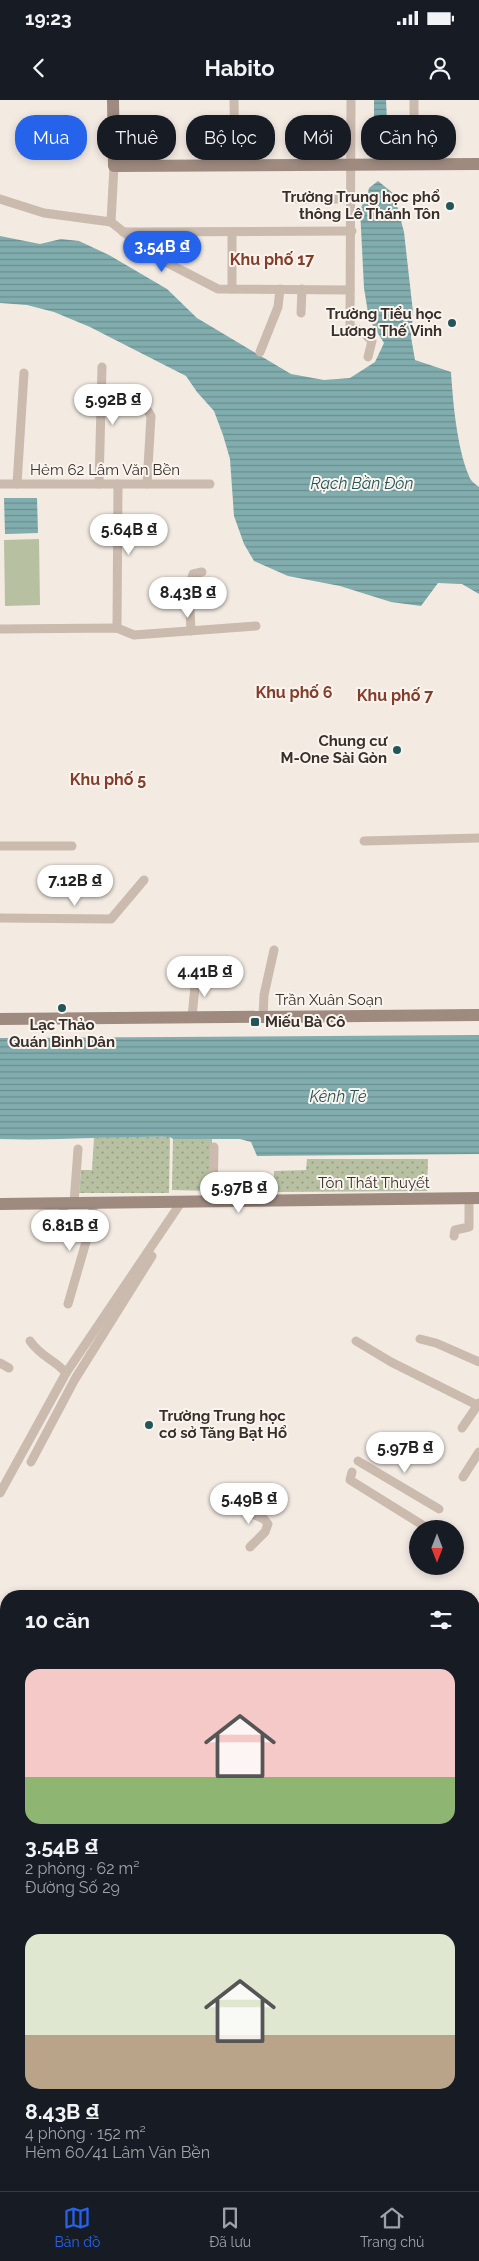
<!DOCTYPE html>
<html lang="vi">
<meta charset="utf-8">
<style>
body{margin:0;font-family:Raleway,sans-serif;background:#242831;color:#f1f3f6;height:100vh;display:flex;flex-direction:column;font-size:19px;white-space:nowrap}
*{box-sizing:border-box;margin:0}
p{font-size:16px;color:#9ea1a6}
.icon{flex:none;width:28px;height:28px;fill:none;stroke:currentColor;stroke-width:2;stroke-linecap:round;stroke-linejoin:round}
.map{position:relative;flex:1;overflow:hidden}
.details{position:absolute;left:0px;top:1490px;width:480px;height:601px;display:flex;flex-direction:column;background:#171b24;border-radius:20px 20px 0 0;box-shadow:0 2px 8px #0003}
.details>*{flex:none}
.top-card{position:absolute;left:15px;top:15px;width:450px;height:45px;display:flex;gap:10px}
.needle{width:32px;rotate:180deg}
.controls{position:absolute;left:409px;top:1420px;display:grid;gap:10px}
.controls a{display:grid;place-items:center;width:55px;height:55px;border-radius:50%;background:#171b24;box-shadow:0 2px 8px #0003;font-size:25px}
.price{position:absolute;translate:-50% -42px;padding:0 11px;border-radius:18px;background:#fff;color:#222;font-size:16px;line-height:32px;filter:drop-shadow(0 1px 2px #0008)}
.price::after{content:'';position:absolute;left:50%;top:30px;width:15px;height:11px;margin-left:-8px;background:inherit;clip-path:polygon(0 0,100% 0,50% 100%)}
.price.on{background:#2563eb;color:#fff}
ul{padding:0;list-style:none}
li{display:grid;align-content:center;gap:10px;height:265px;padding:0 25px}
li span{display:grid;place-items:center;height:155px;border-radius:15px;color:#555}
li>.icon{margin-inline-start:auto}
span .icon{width:90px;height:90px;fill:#fffc;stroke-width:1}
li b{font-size:21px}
h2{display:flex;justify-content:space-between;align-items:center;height:60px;padding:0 25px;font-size:21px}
.pill{padding:0 18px;border-radius:20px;background:#171b24;box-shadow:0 2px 8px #0003;font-size:18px;line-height:45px}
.pill.on{background:#2563eb;color:#fff}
.status{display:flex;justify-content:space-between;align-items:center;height:35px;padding:0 25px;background:#171b24;direction:ltr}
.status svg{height:14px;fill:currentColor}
header{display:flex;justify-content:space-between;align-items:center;height:65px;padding:0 25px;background:#171b24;font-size:22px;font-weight:700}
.tabs{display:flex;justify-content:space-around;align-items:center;height:70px;border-top:1px solid #363941;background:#171b24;font-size:14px;color:#9ea1a6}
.tabs a{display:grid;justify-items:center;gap:2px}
.tabs .on{color:#2563eb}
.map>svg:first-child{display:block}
.green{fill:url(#green-dots)}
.pitch{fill:#b7c1a2}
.water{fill:url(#water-rules)}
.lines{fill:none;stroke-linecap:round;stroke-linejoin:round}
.street{stroke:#cbbaae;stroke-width:9}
.secondary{stroke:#9e8a7f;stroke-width:12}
.primary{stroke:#7a675e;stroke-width:12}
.poi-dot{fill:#235659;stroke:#faf4ee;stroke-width:2}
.labels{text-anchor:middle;stroke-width:4;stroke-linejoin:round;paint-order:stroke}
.poi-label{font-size:15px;font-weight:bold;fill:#39302c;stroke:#faf4ee;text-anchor:end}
.street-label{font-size:15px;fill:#39302c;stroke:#faf4ee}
.neighbourhood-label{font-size:16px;font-weight:bold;fill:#843d29;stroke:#faf4ee}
.water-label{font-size:16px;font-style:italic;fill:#235659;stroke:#faf4ee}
</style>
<div class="status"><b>19:23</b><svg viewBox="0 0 49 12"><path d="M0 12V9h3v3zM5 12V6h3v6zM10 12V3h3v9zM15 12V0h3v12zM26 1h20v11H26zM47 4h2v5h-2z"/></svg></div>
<header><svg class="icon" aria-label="back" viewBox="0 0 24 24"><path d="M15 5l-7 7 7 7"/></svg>Habito<svg class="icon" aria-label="person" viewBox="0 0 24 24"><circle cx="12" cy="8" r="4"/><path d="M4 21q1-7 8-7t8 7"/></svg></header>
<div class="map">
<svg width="479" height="2091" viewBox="0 0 479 2091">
<defs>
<pattern id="green-dots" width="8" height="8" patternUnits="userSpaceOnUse" patternTransform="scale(1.25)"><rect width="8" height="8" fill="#b7c1a2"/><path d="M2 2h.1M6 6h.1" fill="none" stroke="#969d84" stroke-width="1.8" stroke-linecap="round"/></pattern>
<pattern id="water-rules" width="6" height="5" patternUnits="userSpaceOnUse" patternTransform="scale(1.25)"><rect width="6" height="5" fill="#82adae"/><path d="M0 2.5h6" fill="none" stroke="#6b8d8e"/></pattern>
</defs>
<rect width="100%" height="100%" fill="#f3eae2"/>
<g class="green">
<polygon points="124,1036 170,1037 169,1093 79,1093 81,1070 92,1070 94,1038"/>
<polygon points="173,1039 212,1039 211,1091 172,1090"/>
<polygon points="307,1059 428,1059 427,1091 274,1092 274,1071 306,1070"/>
</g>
<polygon class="pitch" points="39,439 40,505 5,506 4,440"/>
<g class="water">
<polygon points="374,0 386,0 388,40 374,43"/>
<path d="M 378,81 L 394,94 L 404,132 L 413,212 L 411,237 L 415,260 L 451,272 C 453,303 457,348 469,376 C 470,380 475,384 479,387 L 479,494 L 462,484 L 438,483 L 421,506 L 391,502 L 340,486 L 288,476 L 254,461 L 244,444 L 234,416 L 230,359 L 223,335 L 214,311 L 197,292 L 186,276 L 90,227 L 54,212 L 27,205 L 0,203 L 0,136 L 40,144 L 61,139 L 79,141 L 109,155 L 167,189 L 197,218 L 291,274 L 324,280 L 350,278 L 375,262 L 384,243 L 369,219 L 364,188 L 360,109 L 367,97 L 369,88 Z"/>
<polygon points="4,398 37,398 38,433 5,434"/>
<path d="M 479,935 L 479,1054 L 257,1056 L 251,1042 L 240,1039 L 173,1039 L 170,1037 C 113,1036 57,1041 0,1039 L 0,938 Z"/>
<polygon points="0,2044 6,2047 6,2085 86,2085 97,2091 0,2091"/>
</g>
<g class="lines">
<g class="street">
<polyline points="234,0 235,65"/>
<polyline points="351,0 350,227 362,231 372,241 368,257"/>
<polyline points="414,0 414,64"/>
<polyline points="0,99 44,113 111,122"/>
<polyline points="298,99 352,99"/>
<polyline points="111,122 154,156 218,189 350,190"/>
<polyline points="111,122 114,66"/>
<polyline points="123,132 352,131"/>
<polyline points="232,189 232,132"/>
<polyline points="301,213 302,189"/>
<polyline points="260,252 278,207 280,189"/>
<polyline points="0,384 210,384"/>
<polyline points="17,384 24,273"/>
<polyline points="99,384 102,267"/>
<polyline points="147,384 151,316 148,311"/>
<polyline points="117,528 118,384"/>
<polyline points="0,529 117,528 134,535 256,526"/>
<polyline points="191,531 189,488 193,474 202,472"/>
<polyline points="364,741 479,738"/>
<polyline points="0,746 72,746"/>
<polyline points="0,818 111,819 144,780"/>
<polyline points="192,917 196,876"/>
<polyline points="263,917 264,895 274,850"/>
<polyline points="213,1100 214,1047"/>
<polyline points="74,1103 78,1049"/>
<polyline points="58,1133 65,1103"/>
<polyline points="454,1136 455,1130 469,1127 469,1098"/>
<polyline points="68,1204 88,1135 94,1103"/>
<polyline points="420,1239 436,1243 479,1262"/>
<path d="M 30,1241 C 42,1258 54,1259 66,1273"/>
<polyline points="356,1241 391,1262 477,1305"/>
<polyline points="0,1263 9,1268"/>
<polyline points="462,1328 479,1303"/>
<polyline points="358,1361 439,1409"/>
<polyline points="31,1362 75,1279 152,1156"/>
<polyline points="352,1372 350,1380 429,1429"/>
<polyline points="463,1377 479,1352"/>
<polyline points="0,1393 66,1273 182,1101"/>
<polyline points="236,1407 264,1419 268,1424 265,1432 250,1447"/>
<polyline points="474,1600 479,1604"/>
<polyline points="474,1707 479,1710"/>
<polyline points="0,1769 6,1758"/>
</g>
<g class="secondary">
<polyline points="113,0 114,66 479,64"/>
<polyline points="0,919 479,915"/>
<polyline points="0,1104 479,1098"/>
<polyline points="0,1529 6,1532"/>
<polyline points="474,1685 479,1676"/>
<polyline points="474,1811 479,1814"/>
</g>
<g class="primary">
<polyline points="0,1787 6,1791"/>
<polyline points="474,2058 479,2061"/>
<polyline points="474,2068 479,2071"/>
</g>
</g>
<g class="poi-dot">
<circle cx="450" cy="106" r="5"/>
<circle cx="452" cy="223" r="5"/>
<circle cx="397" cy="650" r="5"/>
<circle cx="62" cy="908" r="5"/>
<rect x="250" y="917" width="10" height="10" rx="2.5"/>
<circle cx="149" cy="1325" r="5"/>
</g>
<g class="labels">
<g class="poi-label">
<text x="440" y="102">Trường Trung học phổ<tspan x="440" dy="17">thông Lê Thánh Tôn</tspan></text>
<text x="442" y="219">Trường Tiểu học<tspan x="442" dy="17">Lương Thế Vinh</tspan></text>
<text x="387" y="646">Chung cư<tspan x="387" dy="17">M-One Sài Gòn</tspan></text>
<text x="265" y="927" text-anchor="start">Miếu Bà Cô</text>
<text x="62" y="930" text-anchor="middle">Lạc Thảo<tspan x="62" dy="17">Quán Bình Dân</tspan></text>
<text x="159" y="1321" text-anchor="start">Trường Trung học<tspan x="159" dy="17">cơ sở Tăng Bạt Hổ</tspan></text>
</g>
<g class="street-label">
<text x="105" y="375">Hẻm 62 Lâm Văn Bền</text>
<text x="329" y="905">Trần Xuân Soạn</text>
<text x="374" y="1088">Tôn Thất Thuyết</text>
</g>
<g class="neighbourhood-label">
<text x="272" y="165">Khu phố 17</text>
<text x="294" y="598">Khu phố 6</text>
<text x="395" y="601">Khu phố 7</text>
<text x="108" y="685">Khu phố 5</text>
</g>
<g class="water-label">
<text x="362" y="389">Rạch Bần Đôn</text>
<text x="338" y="1002">Kênh Tẻ</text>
</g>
</g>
</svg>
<div class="controls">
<a><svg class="needle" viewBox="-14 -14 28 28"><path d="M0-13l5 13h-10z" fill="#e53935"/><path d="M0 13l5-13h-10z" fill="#9ea1a6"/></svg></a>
</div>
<b class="price on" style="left:162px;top:173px">3.54B ₫</b>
<b class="price" style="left:113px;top:326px">5.92B ₫</b>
<b class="price" style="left:129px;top:456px">5.64B ₫</b>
<b class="price" style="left:188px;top:519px">8.43B ₫</b>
<b class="price" style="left:75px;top:807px">7.12B ₫</b>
<b class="price" style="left:205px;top:898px">4.41B ₫</b>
<b class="price" style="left:239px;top:1114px">5.97B ₫</b>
<b class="price" style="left:70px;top:1152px">6.81B ₫</b>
<b class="price" style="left:405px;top:1374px">5.97B ₫</b>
<b class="price" style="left:249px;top:1425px">5.49B ₫</b>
<div class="top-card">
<a class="pill on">Mua</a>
<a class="pill">Thuê</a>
<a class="pill">Bộ lọc</a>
<a class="pill">Mới</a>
<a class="pill">Căn hộ</a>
</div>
<section class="details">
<h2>10 căn<svg class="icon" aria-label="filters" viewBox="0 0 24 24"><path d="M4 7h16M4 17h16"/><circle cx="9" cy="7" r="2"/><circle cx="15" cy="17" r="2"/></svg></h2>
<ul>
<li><span style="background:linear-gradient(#f6c9c9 70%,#8fb573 0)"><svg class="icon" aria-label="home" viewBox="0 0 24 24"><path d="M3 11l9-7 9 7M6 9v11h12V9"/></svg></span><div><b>3.54B ₫</b><p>2 phòng · 62 m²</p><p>Đường Số 29</p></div></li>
<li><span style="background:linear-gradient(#dfe7d0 65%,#b9a48a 0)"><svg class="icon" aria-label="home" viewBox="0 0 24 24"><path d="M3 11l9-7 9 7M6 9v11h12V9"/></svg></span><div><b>8.43B ₫</b><p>4 phòng · 152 m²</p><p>Hẻm 60/41 Lâm Văn Bền</p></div></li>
</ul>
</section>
</div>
<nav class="tabs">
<a class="on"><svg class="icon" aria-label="map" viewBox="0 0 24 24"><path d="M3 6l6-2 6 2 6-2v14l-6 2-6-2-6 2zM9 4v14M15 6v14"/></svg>Bản đồ</a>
<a><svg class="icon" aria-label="saved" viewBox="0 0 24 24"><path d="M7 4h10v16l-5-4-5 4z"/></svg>Đã lưu</a>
<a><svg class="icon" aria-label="home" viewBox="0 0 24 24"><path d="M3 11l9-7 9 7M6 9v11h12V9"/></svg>Trang chủ</a>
</nav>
